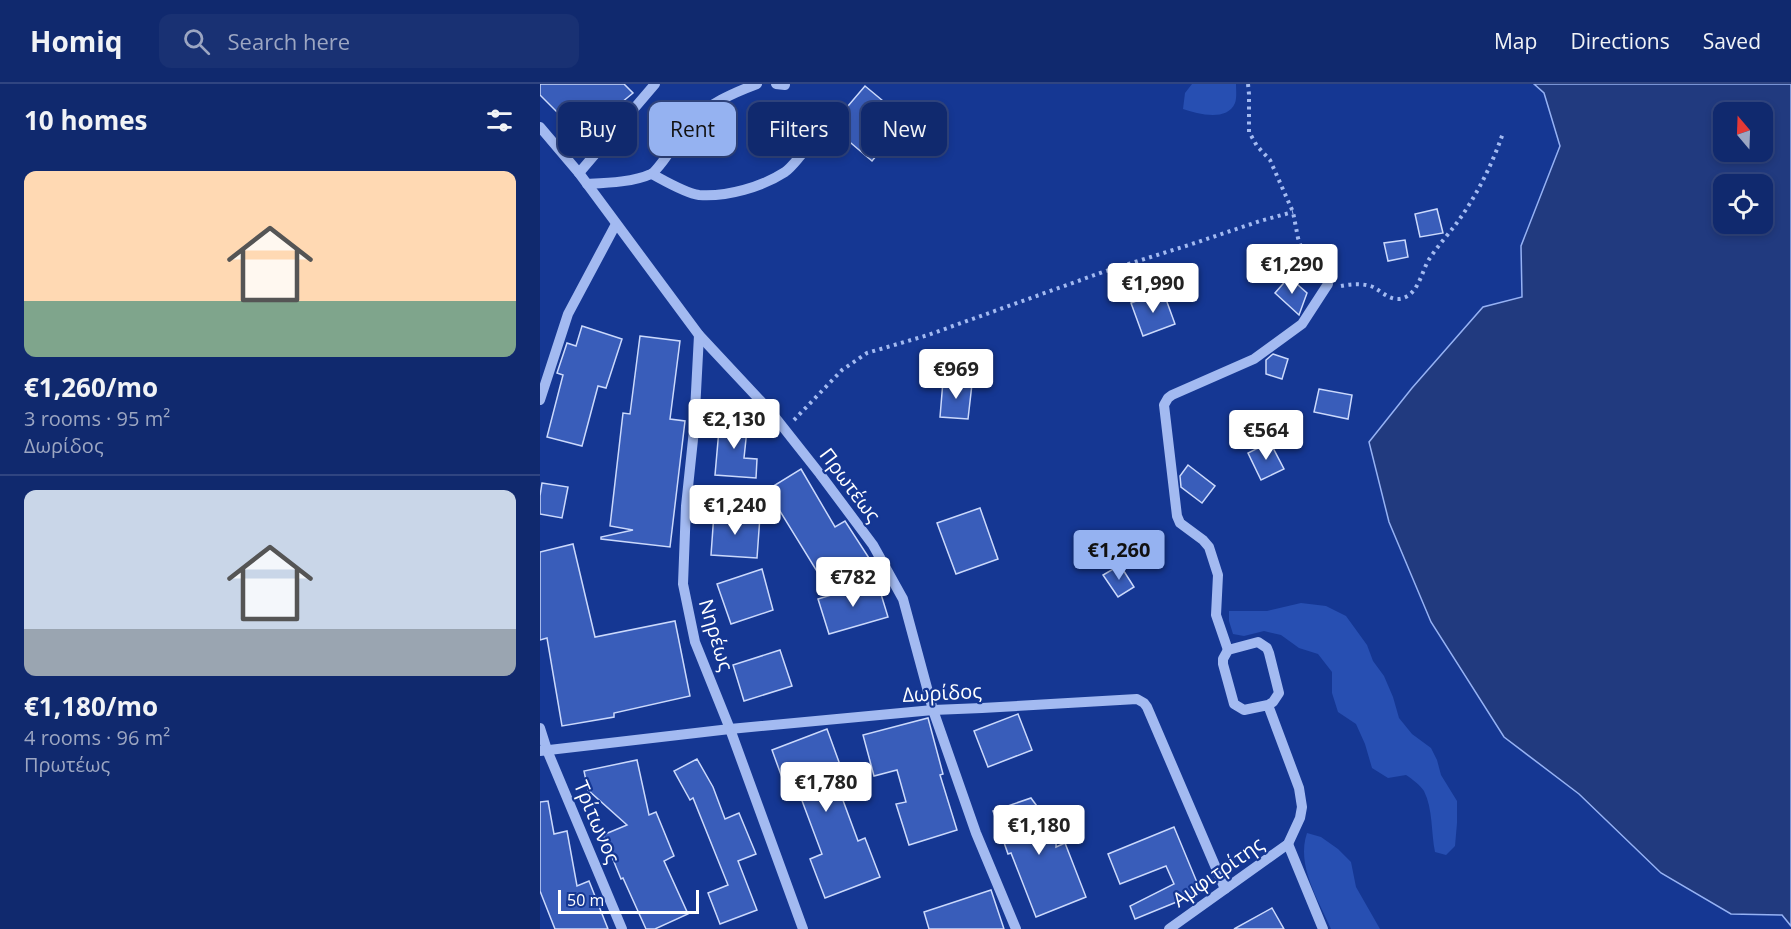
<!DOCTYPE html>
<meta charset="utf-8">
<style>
body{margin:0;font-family:"Open Sans",sans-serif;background:#193173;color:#f1f3f6;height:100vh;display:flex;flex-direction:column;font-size:22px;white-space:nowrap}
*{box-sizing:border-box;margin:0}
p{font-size:20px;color:#9ca6c2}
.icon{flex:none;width:33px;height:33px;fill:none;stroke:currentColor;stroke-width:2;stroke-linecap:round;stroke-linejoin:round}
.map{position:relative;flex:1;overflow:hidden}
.details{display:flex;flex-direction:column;background:#10296e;width:540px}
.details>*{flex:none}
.top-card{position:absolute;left:18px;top:18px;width:570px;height:54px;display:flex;gap:12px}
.needle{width:39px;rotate:341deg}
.controls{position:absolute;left:1173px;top:18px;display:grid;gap:12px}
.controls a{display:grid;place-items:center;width:60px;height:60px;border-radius:12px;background:#10296e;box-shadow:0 3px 9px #0003,0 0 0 2px #304581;font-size:30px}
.scale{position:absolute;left:18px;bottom:15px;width:141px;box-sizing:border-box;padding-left:6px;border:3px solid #fff;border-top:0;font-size:16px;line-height:21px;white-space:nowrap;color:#fff;-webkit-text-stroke:4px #153793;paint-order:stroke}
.price{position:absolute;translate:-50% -51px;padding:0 14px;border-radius:6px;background:#fff;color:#222;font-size:20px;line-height:39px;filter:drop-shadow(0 2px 3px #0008)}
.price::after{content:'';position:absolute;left:50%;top:36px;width:18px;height:14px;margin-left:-9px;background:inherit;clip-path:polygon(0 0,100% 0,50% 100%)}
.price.selected{background:#95b2f1;color:#111}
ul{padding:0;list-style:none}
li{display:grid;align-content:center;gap:12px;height:318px;padding:0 24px}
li+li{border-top:2px solid #304581}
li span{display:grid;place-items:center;height:186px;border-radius:12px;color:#555}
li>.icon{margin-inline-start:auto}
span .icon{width:108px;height:108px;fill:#fffc;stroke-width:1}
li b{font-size:26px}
h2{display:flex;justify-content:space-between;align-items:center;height:72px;padding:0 24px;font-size:26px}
.pill{padding:0 21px;border-radius:12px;background:#10296e;box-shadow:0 3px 9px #0003,0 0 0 2px #304581;font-size:21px;line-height:54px}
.pill.selected{background:#95b2f1;color:#111}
header{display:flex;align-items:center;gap:36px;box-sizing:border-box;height:84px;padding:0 30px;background:#10296e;border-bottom:2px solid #304581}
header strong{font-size:28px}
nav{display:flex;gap:33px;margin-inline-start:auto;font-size:21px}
.search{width:420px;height:54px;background:#193173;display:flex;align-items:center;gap:15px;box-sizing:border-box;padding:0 21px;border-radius:12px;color:#9ca6c2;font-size:22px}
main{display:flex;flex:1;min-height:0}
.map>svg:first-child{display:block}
.green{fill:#274fb2}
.water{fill:#213a7f;stroke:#96b2f4;stroke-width:1.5;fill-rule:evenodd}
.building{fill:#395dba;stroke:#cbd9fc;stroke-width:1.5}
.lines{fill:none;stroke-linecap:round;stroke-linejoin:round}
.path{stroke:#a3baf1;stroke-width:4;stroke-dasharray:3 4.5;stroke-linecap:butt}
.minor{stroke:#a3baf1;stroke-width:10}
.labels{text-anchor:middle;stroke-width:4.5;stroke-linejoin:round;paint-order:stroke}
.street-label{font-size:20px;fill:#fff;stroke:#153793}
</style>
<header>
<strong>Homiq</strong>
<div class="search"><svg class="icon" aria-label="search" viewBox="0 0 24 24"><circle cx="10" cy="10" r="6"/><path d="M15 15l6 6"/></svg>Search here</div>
<nav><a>Map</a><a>Directions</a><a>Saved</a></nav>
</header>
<main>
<section class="details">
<h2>10 homes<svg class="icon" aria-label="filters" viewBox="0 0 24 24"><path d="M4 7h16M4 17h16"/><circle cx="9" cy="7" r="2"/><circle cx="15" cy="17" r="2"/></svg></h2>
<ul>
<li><span style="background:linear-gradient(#ffd9b3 70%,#7fa58c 0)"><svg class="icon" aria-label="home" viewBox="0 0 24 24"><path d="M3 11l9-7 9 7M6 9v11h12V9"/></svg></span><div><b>€1,260/mo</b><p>3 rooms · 95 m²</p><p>Δωρίδος</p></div></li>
<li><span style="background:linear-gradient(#c9d6e8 75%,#9aa5b1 0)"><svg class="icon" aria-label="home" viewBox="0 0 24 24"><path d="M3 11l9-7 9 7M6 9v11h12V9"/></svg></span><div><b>€1,180/mo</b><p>4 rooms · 96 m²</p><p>Πρωτέως</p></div></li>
</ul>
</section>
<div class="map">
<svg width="1251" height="845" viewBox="0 0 1251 845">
<rect width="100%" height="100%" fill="#153793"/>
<g class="green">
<path d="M 652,0 L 696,0 C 696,6 697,14 695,19 C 687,38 658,30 643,25 L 645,9 Z"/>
<path d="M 761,519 L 786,522 L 806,532 L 827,561 L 833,577 L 844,592 L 853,613 L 859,634 L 872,650 L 891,664 L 897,676 L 901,691 L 917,717 L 917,739 L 915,762 L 906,771 L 895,768 C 891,748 893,725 884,707 C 880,701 872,695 866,691 L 848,694 L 832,684 L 825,660 L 816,640 L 798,628 L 792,609 L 792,588 L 778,570 L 759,564 L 741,551 L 724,547 L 704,552 L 693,550 L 689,537 L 689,527 L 727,527 Z"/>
<path d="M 767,749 L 781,753 L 798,765 L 811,778 L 816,803 L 840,845 L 791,845 C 778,815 756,781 767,749 Z"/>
</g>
<path class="water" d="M 994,0 L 1251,0 L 1251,842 L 1242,831 L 1191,830 L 1121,789 L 1039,710 L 964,653 L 891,538 L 849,438 L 829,358 L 872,304 L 943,223 L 982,213 L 981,162 L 1020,62 L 1004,9 ZM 1184,28 L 1222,28 L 1222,68 L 1184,68 ZM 1184,100 L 1222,100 L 1222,140 L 1184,140 Z"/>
<g class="building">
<polygon points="0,0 84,0 93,9 41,52 0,11"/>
<polygon points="325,2 366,36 332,77 291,42"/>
<polygon points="897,125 903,149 880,153 875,130"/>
<polygon points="865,156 868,173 848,177 844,159"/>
<polygon points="749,193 767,209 759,231 735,209"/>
<polygon points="623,207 635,240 603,252 591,219"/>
<polygon points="42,242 82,255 66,304 58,302 42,362 7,353 23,291 17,289 27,259 36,262"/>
<polygon points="100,252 140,257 130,335 145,337 130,463 61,455 61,453 93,446 70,442 83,329 90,330"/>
<polygon points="733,270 748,275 742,295 726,290 726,276"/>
<polygon points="403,297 432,300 428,335 400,333"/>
<polygon points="779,305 812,311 808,335 774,328"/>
<polygon points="180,334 208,336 204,374 217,375 216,394 175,391"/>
<polygon points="730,358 744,385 721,396 708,369"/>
<polygon points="648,381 675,402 662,419 641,403 640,392"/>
<polygon points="261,385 295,443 305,437 329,474 286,502 227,406"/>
<polygon points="2,399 28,403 22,434 0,430 0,412"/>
<polygon points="440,424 458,475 416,490 397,439"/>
<polygon points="174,429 220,432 217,474 171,471"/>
<polygon points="33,460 55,553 135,537 150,612 74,629 74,633 22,642 7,554 0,556 0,468"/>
<polygon points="580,481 594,503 578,513 563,491"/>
<polygon points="222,485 233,526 191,540 177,500"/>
<polygon points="337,497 348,533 289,550 278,515"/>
<polygon points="240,566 252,602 204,617 193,581"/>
<polygon points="478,630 492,666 448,683 434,647"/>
<polygon points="388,634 403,690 400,691 417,746 369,761 356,720 366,718 357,686 334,692 323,651"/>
<polygon points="287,645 303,689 294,692 318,757 325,754 340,793 285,814 270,775 282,770 258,706 248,710 232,666"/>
<polygon points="157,675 173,703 185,735 199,729 216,770 198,777 217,826 180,840 168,809 188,801 153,714 150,716 134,687"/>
<polygon points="97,676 109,731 116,728 134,772 124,777 148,830 115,845 106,845 83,794 81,795 63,751 87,741 48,706 44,687"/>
<polygon points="491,714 502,729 517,724 516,763 525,759 546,813 496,833 471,769 468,770 453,727"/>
<polygon points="8,717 14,750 27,747 37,802 49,797 68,845 15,845 0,807 0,718"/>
<polygon points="634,743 661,808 595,835 590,822 634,800 626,782 580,800 568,770"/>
<polygon points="451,806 464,845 389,845 384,828"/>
<polygon points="732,824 744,845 694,845"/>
</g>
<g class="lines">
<g class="path">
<polyline points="708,0 709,10 709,48 717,62 730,76 753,128 758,154 766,177 777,195"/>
<path d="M 801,202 C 811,200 823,199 833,203 C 841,207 848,215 858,215 C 877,214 881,190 888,177 C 896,164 907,152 916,140 C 936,113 952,81 963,49"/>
<polyline points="254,336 302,286 327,269 388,251 563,188 649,161 720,137 753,128"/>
</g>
<g class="minor">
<polyline points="236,0 245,1"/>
<polyline points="0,43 39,89 159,251 231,328 280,390 333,461 363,515 393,626 436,749 476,845"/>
<polyline points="39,89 115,0"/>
<path d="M 112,90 C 125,97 145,109 159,111 C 187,113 222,103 245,88 C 252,83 258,74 264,68"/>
<path d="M 47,100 C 66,99 94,98 111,90 C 119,86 142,49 150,39 C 168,20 193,9 217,0"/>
<polyline points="159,251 154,346 146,422 143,500 155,558 190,645 263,845"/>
<polyline points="0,316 28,230 76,140"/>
<polyline points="688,566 676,531 678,491 669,463 663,456 640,439 637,432 624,321 628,314 632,311 714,275 762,240 788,200"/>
<polyline points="0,644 7,666 82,845"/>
<polyline points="0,667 190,645 393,626 442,624 597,615 604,619 607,623 685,805"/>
<polyline points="748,760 783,845"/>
<polyline points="629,845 748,760 760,734 762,723 759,704 728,621 733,618 739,609 729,569 727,564 718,558 688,566 683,575 683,580 694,620 704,626 728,621"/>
</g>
</g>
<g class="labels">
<g class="street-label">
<text transform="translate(310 401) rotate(53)" y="7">Πρωτέως</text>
<text transform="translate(176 551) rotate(73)" y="7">Νηρέως</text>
<text transform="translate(402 609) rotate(-3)" y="7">Δωρίδος</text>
<text transform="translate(57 738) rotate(67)" y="7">Τρίτωνος</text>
<text transform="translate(678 788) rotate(-35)" y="7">Αμφιτρίτης</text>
</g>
</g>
</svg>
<div class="controls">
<a><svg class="needle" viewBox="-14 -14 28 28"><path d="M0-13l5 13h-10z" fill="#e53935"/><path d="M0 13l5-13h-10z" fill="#9ca6c2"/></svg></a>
<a><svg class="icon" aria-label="locate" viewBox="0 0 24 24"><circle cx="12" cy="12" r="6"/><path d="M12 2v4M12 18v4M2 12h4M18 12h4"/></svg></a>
</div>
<div class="scale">50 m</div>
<b class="price" style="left:752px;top:211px">€1,290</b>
<b class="price" style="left:613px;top:230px">€1,990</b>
<b class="price" style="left:416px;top:316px">€969</b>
<b class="price" style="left:194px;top:366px">€2,130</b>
<b class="price" style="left:726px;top:377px">€564</b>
<b class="price" style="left:195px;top:452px">€1,240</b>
<b class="price selected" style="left:579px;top:497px">€1,260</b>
<b class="price" style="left:313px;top:524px">€782</b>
<b class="price" style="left:286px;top:729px">€1,780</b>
<b class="price" style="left:499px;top:772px">€1,180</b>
<div class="top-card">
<a class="pill">Buy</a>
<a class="pill selected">Rent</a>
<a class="pill">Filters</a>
<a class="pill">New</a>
</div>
</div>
</main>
